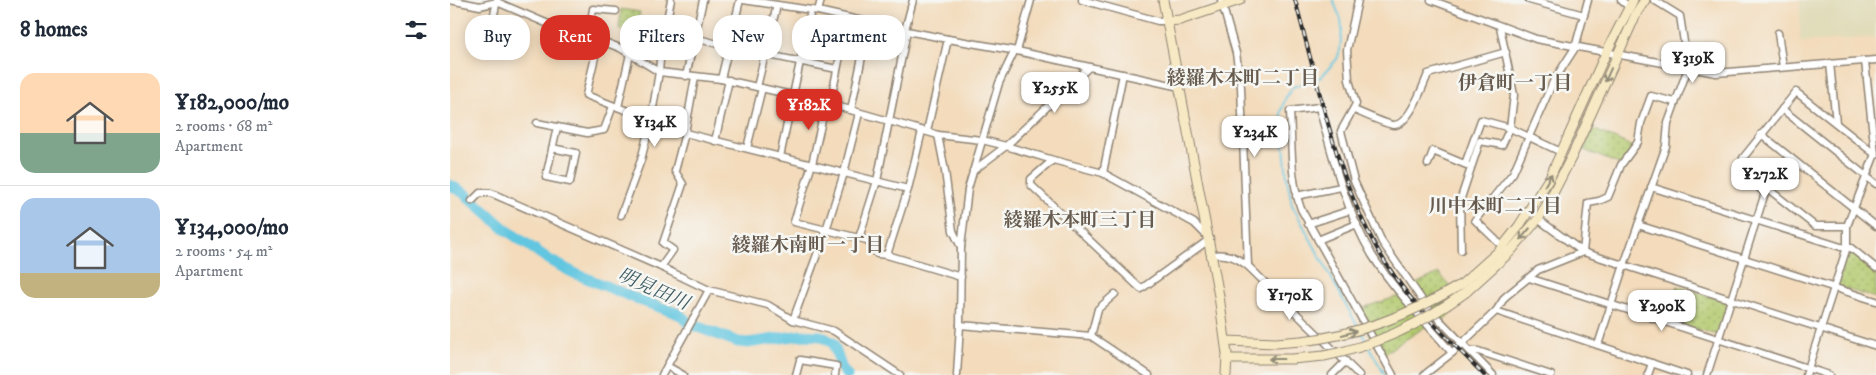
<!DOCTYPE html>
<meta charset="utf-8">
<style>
body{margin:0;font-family:"IM FELL DW Pica","Noto Serif JP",serif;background:#f2f2f3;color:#1f2937;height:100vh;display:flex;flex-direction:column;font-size:19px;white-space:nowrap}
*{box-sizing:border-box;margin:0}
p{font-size:16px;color:#747a83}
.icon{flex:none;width:28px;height:28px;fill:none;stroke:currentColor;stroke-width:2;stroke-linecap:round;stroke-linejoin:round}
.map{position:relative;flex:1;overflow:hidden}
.sheet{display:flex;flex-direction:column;background:#fff;width:450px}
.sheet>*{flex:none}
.top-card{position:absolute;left:15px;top:15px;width:475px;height:45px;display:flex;gap:10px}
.price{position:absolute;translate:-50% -42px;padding:0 11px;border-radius:10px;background:#fff;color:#222;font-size:16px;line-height:32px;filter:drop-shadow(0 1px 2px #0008)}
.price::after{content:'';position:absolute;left:50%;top:30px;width:15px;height:11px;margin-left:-8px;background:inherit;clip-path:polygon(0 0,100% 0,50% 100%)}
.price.current{background:#d93025;color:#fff}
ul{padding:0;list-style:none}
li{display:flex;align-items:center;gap:15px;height:125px;padding:0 20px}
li+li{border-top:1px solid #e0e1e3}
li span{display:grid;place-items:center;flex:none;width:140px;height:100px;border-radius:15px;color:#555}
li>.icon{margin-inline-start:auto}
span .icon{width:60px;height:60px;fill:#fffc;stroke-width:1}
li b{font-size:21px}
h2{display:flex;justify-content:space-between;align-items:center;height:60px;padding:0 20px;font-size:21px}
.chip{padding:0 18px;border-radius:20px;background:#fff;box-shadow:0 2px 12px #0003;font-size:18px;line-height:45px}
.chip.current{background:#d93025;color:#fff}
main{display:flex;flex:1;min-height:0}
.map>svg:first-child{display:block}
.built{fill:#e1dcba}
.park{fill:url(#park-dots);stroke:#707a4d}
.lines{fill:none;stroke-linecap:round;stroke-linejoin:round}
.stream{stroke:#62c6e0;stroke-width:2}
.river{stroke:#62c6e0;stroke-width:11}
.minor-casing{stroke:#8f8373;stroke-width:9}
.secondary-casing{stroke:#8f8373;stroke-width:11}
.minor{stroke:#fff;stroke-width:6}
.secondary{stroke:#f6e9c3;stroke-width:9}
.rail-casing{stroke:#2b2b2b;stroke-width:4}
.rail{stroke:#f6f6f2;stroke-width:2;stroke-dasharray:5.5;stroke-linecap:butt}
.secondary-bridge-casing{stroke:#8f8373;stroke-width:11;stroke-linecap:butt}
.secondary-bridge{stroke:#f6e9c3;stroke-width:9}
.oneway{stroke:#908a77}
.labels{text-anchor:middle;stroke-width:5;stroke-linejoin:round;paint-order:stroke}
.neighbourhood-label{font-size:19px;font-weight:bold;fill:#665b4e;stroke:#f6f6f2}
.water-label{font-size:19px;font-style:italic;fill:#3c5a61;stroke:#f6f6f2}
</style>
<main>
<section class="sheet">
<h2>8 homes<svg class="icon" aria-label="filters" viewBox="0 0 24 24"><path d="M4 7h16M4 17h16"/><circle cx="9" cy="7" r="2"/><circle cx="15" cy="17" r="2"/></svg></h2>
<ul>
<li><span style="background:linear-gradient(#ffd9b3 60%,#7fa58c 0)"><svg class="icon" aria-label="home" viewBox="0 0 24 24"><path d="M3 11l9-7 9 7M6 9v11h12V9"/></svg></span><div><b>¥182,000/mo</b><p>2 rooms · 68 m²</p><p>Apartment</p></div></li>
<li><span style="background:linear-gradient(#a9c7e8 75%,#c2b280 0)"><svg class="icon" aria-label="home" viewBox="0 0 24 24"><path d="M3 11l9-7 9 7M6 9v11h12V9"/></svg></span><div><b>¥134,000/mo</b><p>2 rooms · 54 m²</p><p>Apartment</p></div></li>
</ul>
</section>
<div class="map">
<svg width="1426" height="375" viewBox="0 0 1426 375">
<defs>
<pattern id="park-dots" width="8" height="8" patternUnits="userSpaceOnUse" patternTransform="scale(1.25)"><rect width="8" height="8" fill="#b4ca6f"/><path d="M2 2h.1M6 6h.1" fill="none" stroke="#93a45b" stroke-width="1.8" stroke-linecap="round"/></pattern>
</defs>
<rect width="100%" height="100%" fill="#f6f6f2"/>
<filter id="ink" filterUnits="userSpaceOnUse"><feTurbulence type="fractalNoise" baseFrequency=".02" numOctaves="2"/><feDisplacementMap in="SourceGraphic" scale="10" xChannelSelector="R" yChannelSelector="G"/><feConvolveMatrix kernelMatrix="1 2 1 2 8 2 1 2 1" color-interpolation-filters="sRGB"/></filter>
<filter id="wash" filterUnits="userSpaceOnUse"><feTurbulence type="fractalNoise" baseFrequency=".0096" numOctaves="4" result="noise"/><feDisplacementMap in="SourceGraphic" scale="20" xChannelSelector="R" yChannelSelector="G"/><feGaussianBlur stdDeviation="1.12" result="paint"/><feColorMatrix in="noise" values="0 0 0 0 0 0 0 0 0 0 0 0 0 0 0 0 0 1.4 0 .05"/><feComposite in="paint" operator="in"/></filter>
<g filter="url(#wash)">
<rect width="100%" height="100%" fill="#f3dbbb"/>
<polygon class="built" points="1350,0 1426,0 1426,37 1350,42"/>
<g class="park">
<polygon points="171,9 190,12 186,33 169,29"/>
<polygon points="1143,129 1184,147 1171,165 1134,150"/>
<polygon points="1399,249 1426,272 1426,298 1388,287 1387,284"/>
<polygon points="989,273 1014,303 991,322 961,286"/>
<polygon points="1227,286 1278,302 1268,335 1217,321"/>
<polygon points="949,296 978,325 932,355 906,310"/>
</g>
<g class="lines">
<g class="stream">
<polyline points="883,0 891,20 892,28 890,50 887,59 871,77 843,87 835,99 831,112 837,179 842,205 908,327"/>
<polyline points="911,331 917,342"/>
<polyline points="919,347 935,375"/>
</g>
<polyline class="river" points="0,185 14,193 55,229 101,261 124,273 187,299 229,314 240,324 288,342 298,343 351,335 371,336 383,343 392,369 397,375"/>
</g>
</g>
<g filter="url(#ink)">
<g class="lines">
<g class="minor-casing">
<g id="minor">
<polyline points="0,0 30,6 47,2 110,29 149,40 170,48 209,72 271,79 307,87 376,103 488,135 532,140 556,146 603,160 653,173 744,223 760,239 691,289 581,185 581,179 603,160"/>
<polyline points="293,0 368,11 457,31"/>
<polyline points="632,0 708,21 717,21"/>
<polyline points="771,0 786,53 791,87 798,266"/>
<polyline points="908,0 897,50 899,80 906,104 891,131 904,181 932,242 977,307 1043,375"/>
<polyline points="981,0 1086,39 1266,73 1426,60"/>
<polyline points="1079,0 1134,15"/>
<polyline points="1171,0 1179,7"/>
<polyline points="368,11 371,0"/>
<polyline points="455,30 463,0"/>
<polyline points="1328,33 1333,67"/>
<polyline points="138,37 143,9 166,11"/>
<polyline points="245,38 279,47 387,69"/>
<polyline points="149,40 136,95 235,133 458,189"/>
<polyline points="37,50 47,0"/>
<polyline points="567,51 581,0"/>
<polyline points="1380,63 1386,123"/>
<polyline points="236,76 253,0"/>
<polyline points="271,79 290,0"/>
<polyline points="307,87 327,5"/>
<polyline points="376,103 362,164 344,222 417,240 427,254 437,255 511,277"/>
<polyline points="380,104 398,18"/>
<polyline points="168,107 180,54"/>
<polyline points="1332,109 1426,184"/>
<polyline points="401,110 419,23"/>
<path d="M 904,110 C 912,113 937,125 944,125 C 959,125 973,86 978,74 L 1056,52"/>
<polyline points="87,123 137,133 154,130 163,106"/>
<polyline points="477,131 498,39 567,51 730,87"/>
<polyline points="1311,134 1426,226"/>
<polyline points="488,135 495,171 503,231 511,247"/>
<polyline points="265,141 279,80"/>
<polyline points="102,148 126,153 120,182 96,177 107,127"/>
<polyline points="297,148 312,88"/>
<polyline points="330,157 361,10"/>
<polyline points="978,164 983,151 1019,166"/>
<polyline points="1015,164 1031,120 1060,128 1111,152"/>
<polyline points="523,171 556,146 639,67"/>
<polyline points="653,173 673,74"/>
<polyline points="1201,187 1391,247 1401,248 1426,268"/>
<polyline points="846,196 891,187"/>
<polyline points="22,201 30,193 41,193 211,267 259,290 318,305 343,320 384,331 450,375"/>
<polyline points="171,215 191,160 201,120 209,72 211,48 221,0"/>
<polyline points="1088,219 1133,252 1426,346"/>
<polyline points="858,224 901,210"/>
<polyline points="1188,225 1426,301"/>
<polyline points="1397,226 1365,226 1293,169 1293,158 1346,92 1426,155"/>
<polyline points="409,238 427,181 457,31 498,39"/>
<polyline points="868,240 907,224"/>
<polyline points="1055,249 1025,220 1063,173 1103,82 1125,48 1138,0"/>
<polyline points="1011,250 1010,201 1030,141 1052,145 1060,128 1064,95 1050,27"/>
<polyline points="437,255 458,189 472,131"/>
<path d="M 762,255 C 778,253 786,257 798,266 L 909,375"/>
<polyline points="211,267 223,250 213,243 233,184 225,171 235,133 245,77"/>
<polyline points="1079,278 1379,375"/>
<polyline points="1046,311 1237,375"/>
<polyline points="343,320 376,230 394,173 409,113"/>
<polyline points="510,325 641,336 699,375"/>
<polyline points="641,336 648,309 665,294"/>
<polyline points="1148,345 1174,265 1216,146 1218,123 1238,68 1230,16 1204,0"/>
<polyline points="1020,351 1028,351 1101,375"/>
<polyline points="217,366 233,375"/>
<polyline points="212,375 259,290"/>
<polyline points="346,375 350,360 386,366 385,375"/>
<polyline points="507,375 510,325 511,247 518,189 549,83 564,52"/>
<polyline points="882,375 896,361"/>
<path d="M 943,375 L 851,209 C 840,179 842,144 840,111 L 869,107 C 883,158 895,209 922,255 C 944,290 975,321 1002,353"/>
<polyline points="974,375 1002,353 1046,311 1055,297 1088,270 1133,252 1138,203 1149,201 1158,197 1171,165 1188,142 1191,123 1201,96 1225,102"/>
<polyline points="1198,375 1202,363"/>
<polyline points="1257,375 1315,193 1305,184"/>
<polyline points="1356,375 1397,247 1397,226 1425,154 1415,61"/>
</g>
</g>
<g class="secondary-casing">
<g id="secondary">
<polyline points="713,0 769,296 777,354 776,375"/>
<polyline points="717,21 730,20 790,0"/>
<polyline points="1012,284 1050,250 1069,226 1100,177 1156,53 1183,0"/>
<polyline points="1016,292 1059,253 1088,219 1098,203 1122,156 1187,12 1195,0"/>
<polyline points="776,341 826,343 851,341"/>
<polyline points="777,359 842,359 874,356"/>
</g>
</g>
<use href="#minor" class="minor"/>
<use href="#secondary" class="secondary"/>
<g class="rail-casing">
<path id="rail" d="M 845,0 C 870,90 890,200 945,277 C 970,313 1003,343 1034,375"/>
</g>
<use href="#rail" class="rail"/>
<g class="secondary-bridge-casing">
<g id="secondary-bridge">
<path d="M 851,341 C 910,335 962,314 1012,284"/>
<path d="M 874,356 C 927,346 973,323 1016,292"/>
</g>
</g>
<use href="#secondary-bridge" class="secondary-bridge"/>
</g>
<defs><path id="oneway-shaft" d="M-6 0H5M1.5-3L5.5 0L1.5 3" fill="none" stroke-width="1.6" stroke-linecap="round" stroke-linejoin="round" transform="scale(1.25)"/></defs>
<g class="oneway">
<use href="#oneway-shaft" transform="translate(1158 75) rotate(114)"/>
<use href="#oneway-shaft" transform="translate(1098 180) rotate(-60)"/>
<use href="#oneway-shaft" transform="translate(1075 234) rotate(130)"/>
<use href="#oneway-shaft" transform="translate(899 333) rotate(-15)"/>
<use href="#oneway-shaft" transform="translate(826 359) rotate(-180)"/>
</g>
</g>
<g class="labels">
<g class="neighbourhood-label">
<text x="793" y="84">綾羅木本町二丁目</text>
<text x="1065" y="89">伊倉町一丁目</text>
<text x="1045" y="212">川中本町二丁目</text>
<text x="630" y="226">綾羅木本町三丁目</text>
<text x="358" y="251">綾羅木南町一丁目</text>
</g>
<g class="water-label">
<text transform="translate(204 288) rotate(24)" y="7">明見田川</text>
</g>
</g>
</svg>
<b class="price" style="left:1243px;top:84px">¥319K</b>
<b class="price" style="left:605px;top:114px">¥255K</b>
<b class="price current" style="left:359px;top:131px">¥182K</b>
<b class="price" style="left:205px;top:148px">¥134K</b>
<b class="price" style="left:805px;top:158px">¥234K</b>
<b class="price" style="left:1315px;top:200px">¥272K</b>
<b class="price" style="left:840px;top:321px">¥170K</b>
<b class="price" style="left:1212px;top:332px">¥290K</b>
<div class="top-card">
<a class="chip">Buy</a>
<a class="chip current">Rent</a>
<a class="chip">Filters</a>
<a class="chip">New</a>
<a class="chip">Apartment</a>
</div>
</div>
</main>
